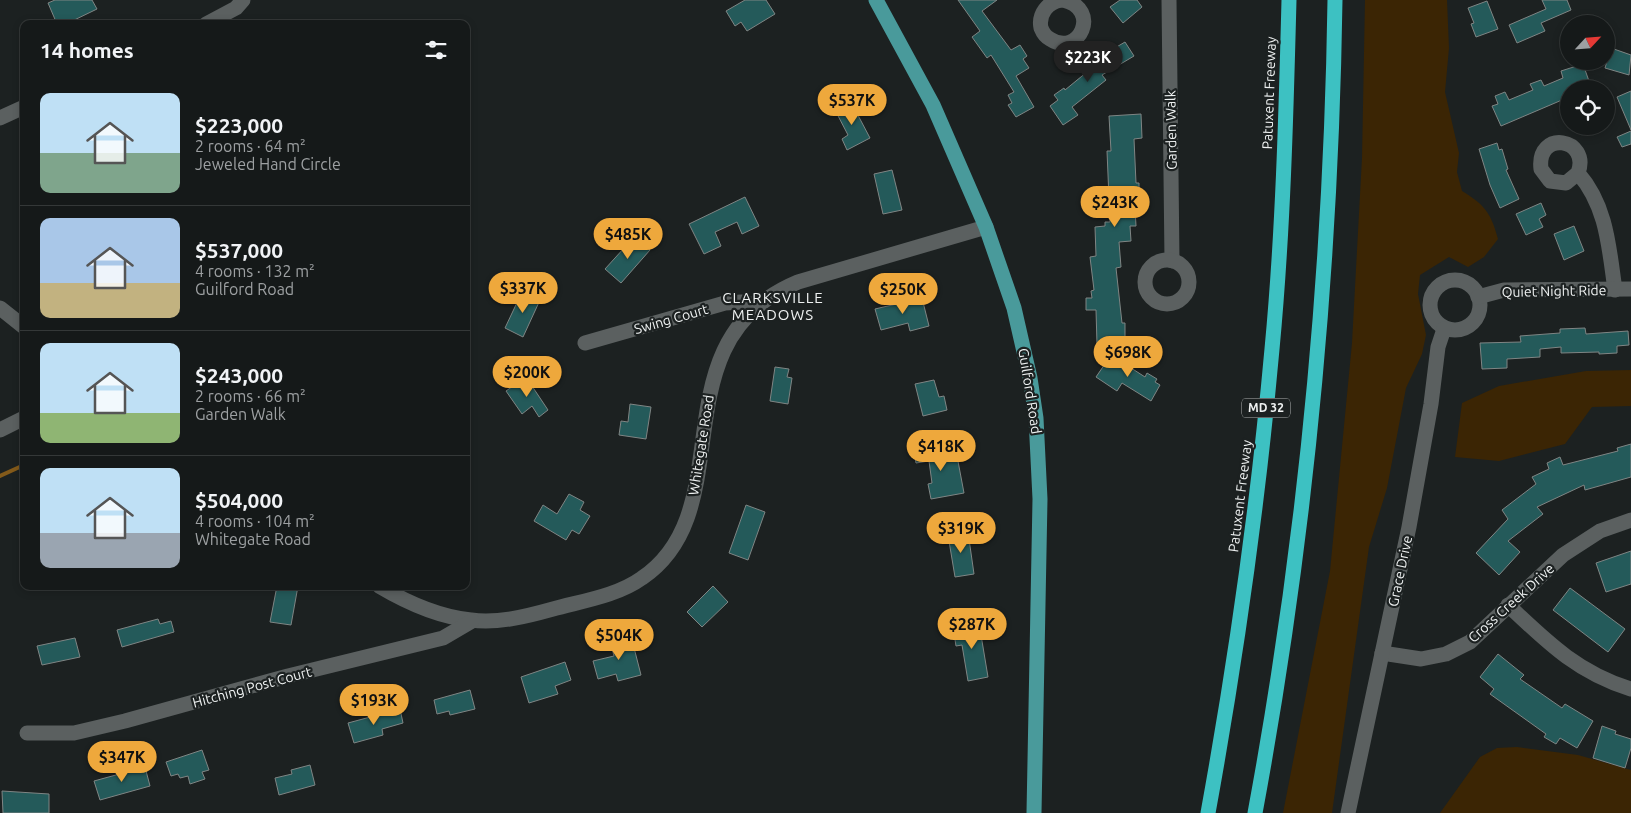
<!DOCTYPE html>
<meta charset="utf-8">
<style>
body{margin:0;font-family:Ubuntu,sans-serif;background:#1e2222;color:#f1f3f6;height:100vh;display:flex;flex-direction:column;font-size:19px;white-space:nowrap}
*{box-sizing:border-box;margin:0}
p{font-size:16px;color:#9da0a2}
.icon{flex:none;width:28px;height:28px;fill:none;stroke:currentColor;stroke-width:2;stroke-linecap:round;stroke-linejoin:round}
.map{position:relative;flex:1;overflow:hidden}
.sheet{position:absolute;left:20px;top:20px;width:450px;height:570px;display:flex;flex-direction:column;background:#151919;border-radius:10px;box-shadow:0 2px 8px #0003,0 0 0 1px #343838}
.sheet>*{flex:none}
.needle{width:32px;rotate:64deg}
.buttons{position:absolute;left:1560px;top:15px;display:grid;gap:10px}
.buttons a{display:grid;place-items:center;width:55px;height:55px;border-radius:50%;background:#151919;box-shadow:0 2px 8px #0003,0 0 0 1px #343838;font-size:25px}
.price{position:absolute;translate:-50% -42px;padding:0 11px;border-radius:18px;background:#eea83c;color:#111;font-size:16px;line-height:32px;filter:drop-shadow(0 1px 2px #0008)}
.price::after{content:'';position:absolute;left:50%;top:30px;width:15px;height:11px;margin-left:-8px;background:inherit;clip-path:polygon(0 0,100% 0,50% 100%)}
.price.active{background:#222;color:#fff}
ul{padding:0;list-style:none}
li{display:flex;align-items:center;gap:15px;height:125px;padding:0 20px}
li+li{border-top:1px solid #343838}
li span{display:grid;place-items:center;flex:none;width:140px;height:100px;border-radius:10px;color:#555}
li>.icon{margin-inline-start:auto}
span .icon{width:60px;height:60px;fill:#fffc;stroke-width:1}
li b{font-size:21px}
h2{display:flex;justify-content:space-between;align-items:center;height:60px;padding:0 20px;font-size:21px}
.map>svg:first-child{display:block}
.green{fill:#3b2504}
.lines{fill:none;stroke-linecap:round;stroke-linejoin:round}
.stream{stroke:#835a1a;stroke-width:4}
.building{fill:#245a5a;stroke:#7f8584}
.minor{stroke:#5b6060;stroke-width:15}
.major{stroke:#499a9b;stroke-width:15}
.highway{stroke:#3dc1c2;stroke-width:15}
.labels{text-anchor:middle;stroke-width:4.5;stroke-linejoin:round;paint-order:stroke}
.shield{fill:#1c2121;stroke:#b0b3b3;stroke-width:1}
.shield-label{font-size:12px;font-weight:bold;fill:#eff2f2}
.street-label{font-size:14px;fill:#eff2f2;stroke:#1c2121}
.neighbourhood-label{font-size:15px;letter-spacing:1px;fill:#eff2f2;stroke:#1c2121}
</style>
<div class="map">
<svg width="1631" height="813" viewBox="0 0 1631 813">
<rect width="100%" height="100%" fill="#1c2121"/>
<g class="green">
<path d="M 1365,0 L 1447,0 L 1449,48 L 1445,92 L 1459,153 L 1457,172 L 1462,191 C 1485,205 1491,213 1498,239 L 1484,257 L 1468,267 L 1449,257 L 1420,275 L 1418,294 L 1426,335 L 1422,354 L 1406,388 L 1387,488 L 1369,547 L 1332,813 L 1283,813 L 1330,571 L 1352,343 L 1362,158 Z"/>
<polygon points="1631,370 1631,406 1592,407 1565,444 1499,461 1455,457 1462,403 1499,386 1586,371"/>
<polygon points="1517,747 1578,755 1631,770 1631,813 1440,813 1480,757 1497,748"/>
</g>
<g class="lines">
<polyline class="stream" points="0,476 24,465"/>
</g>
<g class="building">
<polygon points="55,0 92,0 97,9 66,24 57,24 48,3"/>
<polygon points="745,0 766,0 775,14 747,31 741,22 735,26 726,11"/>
<polygon points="958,0 997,0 982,11 1011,50 1020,45 1027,56 1023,59 1029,68 1016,76 1034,107 1016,117 1008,105 1012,103 1008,95 1014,92 991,55 987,58 972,37 980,31"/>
<polygon points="1120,0 1137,0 1142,7 1123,23 1110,7"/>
<polygon points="1542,0 1567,0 1571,10 1541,23 1545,31 1517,43 1509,25 1546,9"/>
<polygon points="1487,1 1498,29 1476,37 1471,24 1474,23 1468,8"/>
<polygon points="1125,42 1134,56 1102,75 1106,80 1072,107 1078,115 1063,125 1050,106 1058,100 1054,95 1064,88 1065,90 1104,58 1103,55"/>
<polygon points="1611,48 1631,55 1629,75 1605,68"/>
<polygon points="1583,64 1590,84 1569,89 1569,97 1501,126 1492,106 1498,104 1495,96 1505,92 1509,100 1533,90 1530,84 1541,80 1544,86 1563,78 1561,71"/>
<polygon points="1631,91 1631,130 1617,97"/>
<polygon points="851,102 870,138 847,150 842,139 848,135 835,110"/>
<polygon points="1141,114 1142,138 1134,139 1136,183 1139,183 1139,208 1135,208 1136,226 1130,226 1131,241 1119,242 1121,267 1116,268 1122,323 1125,323 1125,343 1097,344 1096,310 1086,310 1086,298 1092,298 1091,291 1094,290 1090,257 1096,256 1095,227 1105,226 1105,222 1110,222 1107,151 1111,151 1109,116"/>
<polygon points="1631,131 1631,144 1622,147 1617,137"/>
<polygon points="1497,143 1499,150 1502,149 1508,169 1506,170 1519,199 1500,208 1490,185 1479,149"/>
<polygon points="892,170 902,210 883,214 874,174"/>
<polygon points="745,197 759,226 742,234 737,222 715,232 721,246 704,254 689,224"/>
<polygon points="1541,203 1546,215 1539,219 1543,227 1526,235 1516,214"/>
<polygon points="1574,226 1584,251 1564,260 1554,234"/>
<polygon points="635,236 650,250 621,283 605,269"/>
<polygon points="522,292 540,300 523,337 505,328"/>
<polygon points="922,298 929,326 910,331 908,323 881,330 875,309"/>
<polygon points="1585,328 1586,334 1628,331 1629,345 1617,346 1617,353 1599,354 1599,352 1561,353 1561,347 1540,349 1540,357 1507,359 1507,368 1482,369 1480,343 1521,342 1520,336 1560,333 1560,329"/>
<polygon points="1111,355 1145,377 1147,373 1157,379 1155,382 1160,385 1151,401 1122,383 1117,391 1096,377"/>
<polygon points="775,367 789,369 787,377 792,378 788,404 770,401"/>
<polygon points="526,377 548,410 539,417 532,406 522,414 506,391"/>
<polygon points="934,380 939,397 944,396 947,410 923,416 915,384"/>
<polygon points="630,404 651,407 646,439 619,435 621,421 628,422"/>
<polygon points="937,443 940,459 957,456 964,493 931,499 928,484 932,483 929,461 916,463 913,448"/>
<polygon points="1631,444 1631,477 1585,490 1584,485 1537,507 1543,514 1508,541 1520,552 1499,575 1476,553 1508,519 1502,510 1536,484 1532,477 1549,469 1547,463 1560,457 1563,465 1618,451 1617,448"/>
<polygon points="569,494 584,502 580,510 590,516 579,534 572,530 566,540 534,521 543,505 557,514"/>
<polygon points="746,505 765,512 748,560 729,553"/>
<polygon points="968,532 974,574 955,577 948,535"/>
<polygon points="1631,551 1631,584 1606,592 1596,563"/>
<polygon points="277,586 298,586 291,625 270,622"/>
<polygon points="713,586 728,602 702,627 687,612"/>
<polygon points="1570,588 1625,629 1608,652 1553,610"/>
<polygon points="158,619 160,624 171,621 174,632 122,647 117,630"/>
<polygon points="979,623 988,677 968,681 962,645 956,646 953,627"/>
<polygon points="631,636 641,675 618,681 616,674 598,679 593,661 614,656 610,641"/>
<polygon points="75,638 80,657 42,665 37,646"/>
<polygon points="1498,654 1524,675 1520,679 1562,708 1565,704 1593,721 1577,748 1560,738 1556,744 1544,737 1546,734 1490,694 1494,689 1480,677"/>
<polygon points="565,662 571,680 555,686 558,694 529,703 521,677"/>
<polygon points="470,690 475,709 450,715 449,711 437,714 434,700"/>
<polygon points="400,709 403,723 382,729 383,735 354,743 348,723"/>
<polygon points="1602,726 1616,731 1615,734 1631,739 1631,748 1625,768 1593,758"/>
<polygon points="202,750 209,770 202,772 205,779 190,784 188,776 180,778 178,774 171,776 166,762"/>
<polygon points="310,765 315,785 279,795 275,778 292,774 291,770"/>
<polygon points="145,767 150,786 100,800 94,781"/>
<polygon points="2,791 49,794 49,813 3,813"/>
</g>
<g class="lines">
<g class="minor">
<path d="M 1061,0 C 1048,2 1038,14 1041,28 C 1043,33 1046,37 1050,39 C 1079,58 1102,9 1063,0"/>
<polyline points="1169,0 1172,261"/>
<polyline points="206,24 236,8 243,0"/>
<polyline points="0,118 24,107"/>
<path d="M 1578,173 C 1591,138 1536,129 1541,169 L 1550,181 L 1566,183 L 1578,173 C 1607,206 1609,248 1615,290"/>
<circle cx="1167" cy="282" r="22"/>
<circle cx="1455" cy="305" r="25"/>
<polyline points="1478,297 1504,290 1631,289"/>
<polyline points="0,308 24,327"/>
<polyline points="585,343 725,303 742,302 758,305"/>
<polyline points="0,430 24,418"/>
<path d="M 379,586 C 406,602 439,617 471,620 C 497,624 528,616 553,609 C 582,601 617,596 642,578 C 745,508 654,342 798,282 L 986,227"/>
<path d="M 1508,605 C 1547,642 1578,673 1631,689"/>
<polyline points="1382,653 1421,659 1446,654 1470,642 1563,555 1600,531 1631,520"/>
<polyline points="27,733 74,733 125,721 288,676 443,638 472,621"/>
<polyline points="1348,813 1409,527 1431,404 1438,347 1444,329"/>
</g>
<polyline class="major" points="876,0 933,105 986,227 1014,308 1030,378 1036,418 1040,499 1034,813"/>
<g class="highway">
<path d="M 1208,813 C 1236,659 1258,505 1272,349 C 1283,233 1286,116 1289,0"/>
<path d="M 1255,813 C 1305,544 1331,273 1335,0"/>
</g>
</g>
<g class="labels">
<rect class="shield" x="1242" y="398.5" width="48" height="19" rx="4"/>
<g class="shield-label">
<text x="1266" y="412">MD 32</text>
</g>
<g class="street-label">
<text transform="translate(1269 93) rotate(-88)" y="5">Patuxent Freeway</text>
<text transform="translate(1171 130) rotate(-91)" y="5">Garden Walk</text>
<text transform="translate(1554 291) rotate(-1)" y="5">Quiet Night Ride</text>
<text transform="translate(671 319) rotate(-16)" y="5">Swing Court</text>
<text transform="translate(1030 391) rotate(81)" y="5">Guilford Road</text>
<text transform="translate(701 445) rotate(-81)" y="5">Whitegate Road</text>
<text transform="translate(1240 496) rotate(-83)" y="5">Patuxent Freeway</text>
<text transform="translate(1400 571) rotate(-78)" y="5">Grace Drive</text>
<text transform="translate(1511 603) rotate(-42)" y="5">Cross Creek Drive</text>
<text transform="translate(252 687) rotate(-15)" y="5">Hitching Post Court</text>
</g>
<g class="neighbourhood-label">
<text x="773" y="303">CLARKSVILLE<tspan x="773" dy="17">MEADOWS</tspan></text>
</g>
</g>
</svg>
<div class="buttons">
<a><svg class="needle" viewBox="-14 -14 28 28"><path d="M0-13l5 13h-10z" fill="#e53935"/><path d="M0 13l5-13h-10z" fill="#9da0a2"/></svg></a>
<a><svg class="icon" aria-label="locate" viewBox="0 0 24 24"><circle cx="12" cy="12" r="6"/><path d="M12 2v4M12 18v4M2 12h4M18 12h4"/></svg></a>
</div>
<b class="price active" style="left:1088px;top:83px">$223K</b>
<b class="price" style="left:852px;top:126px">$537K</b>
<b class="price" style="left:1115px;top:228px">$243K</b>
<b class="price" style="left:628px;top:260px">$485K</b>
<b class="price" style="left:523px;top:314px">$337K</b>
<b class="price" style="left:903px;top:315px">$250K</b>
<b class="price" style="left:1128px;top:378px">$698K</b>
<b class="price" style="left:527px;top:398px">$200K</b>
<b class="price" style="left:941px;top:472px">$418K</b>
<b class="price" style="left:961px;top:554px">$319K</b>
<b class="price" style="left:972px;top:650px">$287K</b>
<b class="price" style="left:619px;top:661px">$504K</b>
<b class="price" style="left:374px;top:726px">$193K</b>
<b class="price" style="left:122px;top:783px">$347K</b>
<section class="sheet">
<h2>14 homes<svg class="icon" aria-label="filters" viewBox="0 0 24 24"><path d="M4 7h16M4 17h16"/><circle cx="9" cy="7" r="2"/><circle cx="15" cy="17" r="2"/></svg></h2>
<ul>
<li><span style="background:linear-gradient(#bfe0f5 60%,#7fa58c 0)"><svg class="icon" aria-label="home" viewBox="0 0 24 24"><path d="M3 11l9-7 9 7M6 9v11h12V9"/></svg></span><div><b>$223,000</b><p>2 rooms · 64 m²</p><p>Jeweled Hand Circle</p></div></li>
<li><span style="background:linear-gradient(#a9c7e8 65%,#c2b280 0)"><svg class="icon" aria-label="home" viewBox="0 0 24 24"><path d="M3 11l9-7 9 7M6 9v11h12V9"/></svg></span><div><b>$537,000</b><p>4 rooms · 132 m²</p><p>Guilford Road</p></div></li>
<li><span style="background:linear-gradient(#bfe0f5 70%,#8fb573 0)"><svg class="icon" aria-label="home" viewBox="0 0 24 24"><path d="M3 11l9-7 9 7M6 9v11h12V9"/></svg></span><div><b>$243,000</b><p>2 rooms · 66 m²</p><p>Garden Walk</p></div></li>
<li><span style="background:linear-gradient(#bfe0f5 65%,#9aa5b1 0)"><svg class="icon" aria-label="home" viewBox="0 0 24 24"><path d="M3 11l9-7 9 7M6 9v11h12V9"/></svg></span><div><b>$504,000</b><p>4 rooms · 104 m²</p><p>Whitegate Road</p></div></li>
</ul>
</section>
</div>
